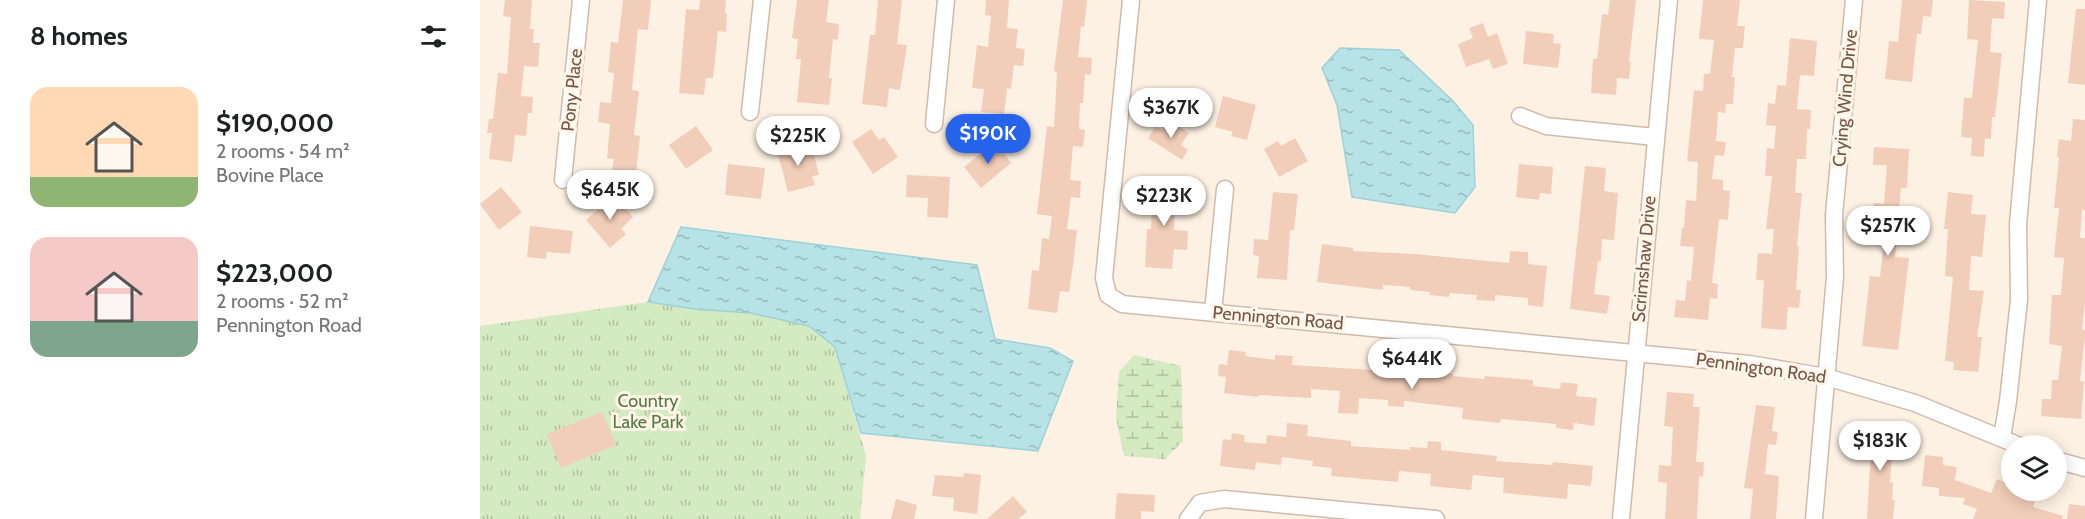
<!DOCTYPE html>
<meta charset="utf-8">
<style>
body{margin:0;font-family:Cabin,sans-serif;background:#f2f2f2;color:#202124;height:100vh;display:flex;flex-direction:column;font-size:22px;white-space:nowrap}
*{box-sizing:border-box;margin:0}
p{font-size:20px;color:#757577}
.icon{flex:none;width:33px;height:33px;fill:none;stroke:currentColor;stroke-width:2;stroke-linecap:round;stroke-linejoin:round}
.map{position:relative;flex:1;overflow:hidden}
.sheet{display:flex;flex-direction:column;background:#fff;width:480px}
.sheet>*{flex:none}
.buttons{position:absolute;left:1521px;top:435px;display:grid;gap:12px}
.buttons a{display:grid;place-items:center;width:66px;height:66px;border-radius:50%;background:#fff;box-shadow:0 3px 15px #0003;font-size:30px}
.price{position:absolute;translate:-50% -51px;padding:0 14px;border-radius:21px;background:#fff;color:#222;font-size:20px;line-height:39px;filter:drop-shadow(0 2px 3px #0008)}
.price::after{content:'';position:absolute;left:50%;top:36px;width:18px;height:14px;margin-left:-9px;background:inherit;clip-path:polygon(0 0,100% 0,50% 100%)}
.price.selected{background:#2563eb;color:#fff}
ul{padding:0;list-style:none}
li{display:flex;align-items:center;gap:18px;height:150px;padding:0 30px}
li span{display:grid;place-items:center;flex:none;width:168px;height:120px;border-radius:18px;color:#555}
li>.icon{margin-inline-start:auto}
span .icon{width:72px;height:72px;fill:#fffc;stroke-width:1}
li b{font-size:26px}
h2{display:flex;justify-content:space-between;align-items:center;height:72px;padding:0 30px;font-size:26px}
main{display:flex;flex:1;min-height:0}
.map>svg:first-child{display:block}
.grass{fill:url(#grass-tufts)}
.wetland{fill:url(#wetland-marsh)}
.water{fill:url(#water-ripples);stroke:#9dd2d8;stroke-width:1.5}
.building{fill:#f2ceba}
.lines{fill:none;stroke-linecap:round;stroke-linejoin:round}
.street-casing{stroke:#d0baac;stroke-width:19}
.street{stroke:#fff;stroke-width:16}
.labels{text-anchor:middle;stroke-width:6;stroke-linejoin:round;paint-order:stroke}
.street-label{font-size:18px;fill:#755648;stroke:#fff5e9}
.park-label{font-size:18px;fill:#547b40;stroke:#fff5e9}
</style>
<main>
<section class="sheet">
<h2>8 homes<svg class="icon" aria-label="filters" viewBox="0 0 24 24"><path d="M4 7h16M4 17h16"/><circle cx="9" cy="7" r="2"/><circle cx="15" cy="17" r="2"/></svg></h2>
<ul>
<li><span style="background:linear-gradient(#ffd9b3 75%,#8fb573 0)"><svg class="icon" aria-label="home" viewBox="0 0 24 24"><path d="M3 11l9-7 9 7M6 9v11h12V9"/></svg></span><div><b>$190,000</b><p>2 rooms · 54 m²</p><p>Bovine Place</p></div></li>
<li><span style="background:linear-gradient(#f6c9c9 70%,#7fa58c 0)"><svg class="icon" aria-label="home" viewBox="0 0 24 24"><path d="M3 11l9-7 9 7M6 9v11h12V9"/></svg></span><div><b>$223,000</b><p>2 rooms · 52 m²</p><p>Pennington Road</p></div></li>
</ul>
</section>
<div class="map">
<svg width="1605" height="519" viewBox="0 0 1605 519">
<defs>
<pattern id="grass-tufts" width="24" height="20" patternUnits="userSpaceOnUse" patternTransform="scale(1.5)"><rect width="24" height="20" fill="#d4eac1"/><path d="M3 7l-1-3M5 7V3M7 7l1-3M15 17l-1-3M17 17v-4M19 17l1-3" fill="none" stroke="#b1c09f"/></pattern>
<pattern id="wetland-marsh" width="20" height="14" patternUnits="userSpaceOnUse" patternTransform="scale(1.5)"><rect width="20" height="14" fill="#d4eac1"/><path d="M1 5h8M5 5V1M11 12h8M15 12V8" fill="none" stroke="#b1c09f"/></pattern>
<pattern id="water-ripples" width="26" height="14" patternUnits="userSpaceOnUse" patternTransform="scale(1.5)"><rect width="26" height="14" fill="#b7e2e6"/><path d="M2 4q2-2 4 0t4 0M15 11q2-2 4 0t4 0" fill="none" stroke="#99babc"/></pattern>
</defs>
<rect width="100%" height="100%" fill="#fdf1e3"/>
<polygon class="grass" points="168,302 215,309 270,313 329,326 355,347 386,456 380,519 0,519 0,326"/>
<polygon class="wetland" points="654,355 701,366 703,441 685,459 644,456 636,418 639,372"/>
<g class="water">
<polygon points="860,48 919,50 973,101 993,125 995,187 975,213 872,197 857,105 842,68"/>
<polygon points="201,227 497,265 515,339 570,348 593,361 558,451 381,433 355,347 329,326 271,313 215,309 168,302"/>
</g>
<g class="building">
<polygon points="25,0 52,0 50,29 54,29 53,43 60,43 58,67 44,66 41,96 53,97 52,113 48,113 46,136 35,135 32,162 9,159 12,133 7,133 9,119 13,119 18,73 27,74 31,17 23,16"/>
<polygon points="143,0 171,0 168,30 158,29 152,90 159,91 154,135 160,136 156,174 132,172 134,159 127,158 130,124 118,122 120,102 131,103 134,73 128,72 131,42 138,43"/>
<polygon points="220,0 246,0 245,13 247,13 246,32 238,31 233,78 226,78 224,95 199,93 206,9 219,10"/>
<polygon points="317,0 349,0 346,22 359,24 358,40 353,39 349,78 352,78 349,105 317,102 321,59 316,59 318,39 312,38"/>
<polygon points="398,0 422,0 417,44 427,45 420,90 409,88 407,107 382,104 390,35 395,35"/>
<polygon points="506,0 529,0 527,28 538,29 536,48 545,49 543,66 534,65 531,89 527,88 524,114 501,112 504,89 492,88 497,45 508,47 511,16 505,15"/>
<polygon points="583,0 607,0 604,27 601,26 598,57 612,58 611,75 605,74 603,103 600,103 599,129 605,130 603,147 593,146 590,180 601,181 600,198 591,197 587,229 597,230 593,265 589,292 580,291 577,313 548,309 552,270 559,271 562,238 569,239 572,216 557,214 567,126 574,127 577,72 574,71"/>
<polygon points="1130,0 1156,0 1149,62 1151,62 1149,79 1137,78 1136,95 1111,93 1113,59 1117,59 1122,14 1128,15"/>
<polygon points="1223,0 1260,0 1257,26 1265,26 1263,48 1255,48 1252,77 1255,77 1253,104 1246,104 1245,113 1238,112 1236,141 1246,142 1244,156 1235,155 1232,179 1243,180 1243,190 1250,191 1248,220 1239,219 1232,283 1238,284 1237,299 1230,298 1228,320 1194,317 1196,300 1205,301 1207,280 1211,281 1214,247 1200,246 1202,228 1204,228 1206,200 1216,201 1218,162 1207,161 1214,90 1223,91 1224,74 1230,74 1234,40 1219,39"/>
<polygon points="1422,0 1453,0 1451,17 1443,16 1441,34 1437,34 1432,82 1405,79 1409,41 1418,42"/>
<polygon points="1489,0 1525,2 1524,19 1512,18 1510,52 1522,53 1515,117 1512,117 1511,139 1505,138 1504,157 1491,156 1492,138 1481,137 1484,98 1492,98 1498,40 1487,39"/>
<polygon points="1596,9 1605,9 1605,85 1588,83"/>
<polygon points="1003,23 1008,37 1017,33 1028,64 1013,69 1009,59 986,67 978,44 993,38 989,28"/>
<polygon points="1046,31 1074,34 1073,43 1081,44 1078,68 1043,64"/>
<polygon points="1310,38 1337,41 1334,76 1320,75 1317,109 1331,110 1330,129 1327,129 1326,159 1317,159 1315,193 1322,193 1317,246 1319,246 1316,290 1321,290 1319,308 1308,307 1306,330 1281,328 1284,280 1276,280 1278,253 1292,254 1294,229 1286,229 1292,176 1285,176 1287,148 1294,149 1296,126 1286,125 1288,103 1295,104 1297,85 1306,86"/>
<polygon points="743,96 776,105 767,140 751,136 753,132 735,127"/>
<polygon points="1593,119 1605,120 1605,210 1602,210 1600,238 1605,238 1605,302 1602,329 1605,330 1605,337 1600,381 1604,382 1601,419 1561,416 1562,399 1571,399 1572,380 1578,380 1582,346 1569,344 1572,295 1581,295 1584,258 1574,257 1579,208 1574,208 1579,158 1577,157 1579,139 1591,141"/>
<polygon points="689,120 709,133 701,145 708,150 702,160 668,138 676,126 682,130"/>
<polygon points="216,126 233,150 206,169 189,145"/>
<polygon points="391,129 399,140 404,137 418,157 393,174 372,142"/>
<polygon points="815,138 828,161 799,177 784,149 798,141 801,146"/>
<polygon points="317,142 319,150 332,146 339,175 332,176 335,185 308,192 298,154 307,152 305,145"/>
<polygon points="515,142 531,163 501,188 484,167"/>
<polygon points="1394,147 1429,149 1427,188 1421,188 1415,257 1429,258 1418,350 1382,346 1390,276 1400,277 1404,241 1391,240 1394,203 1404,204 1407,165 1393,165"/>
<polygon points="248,164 285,168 281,199 245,195"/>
<polygon points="1039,164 1073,167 1071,194 1060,193 1059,200 1036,197"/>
<polygon points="1105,166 1126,168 1124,191 1138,193 1134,240 1122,239 1121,261 1118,261 1114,294 1130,296 1127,314 1090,309"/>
<polygon points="427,175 470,177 468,218 447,217 448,198 426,197"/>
<polygon points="673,178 696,179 694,230 708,231 707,250 694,249 692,269 665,267 667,229 671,229"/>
<polygon points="21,187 42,212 19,230 0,204"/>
<polygon points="793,192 818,194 814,230 810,230 807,280 777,278 779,256 773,255 774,239 788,240"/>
<polygon points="1468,192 1493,195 1491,214 1506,215 1502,257 1491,256 1489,290 1504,291 1497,337 1502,337 1498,372 1473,370 1474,362 1465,361 1473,277 1465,276 1468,229 1464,229"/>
<polygon points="134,196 153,217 141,229 146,234 130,248 106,220"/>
<polygon points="50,226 93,231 90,254 67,252 66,259 47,257"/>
<polygon points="842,244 873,248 873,251 934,254 1029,263 1030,251 1048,252 1048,264 1067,266 1063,307 1048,305 1048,298 1015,295 1015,301 996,300 997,295 970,293 969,297 949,295 950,292 930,290 930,287 903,285 903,290 837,282"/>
<polygon points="749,350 766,352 765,356 795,360 795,355 813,356 812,365 909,371 909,366 927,368 973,374 973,376 1004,379 1005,376 1053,380 1053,386 1080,389 1081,382 1098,384 1096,396 1117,398 1114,426 1094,423 1093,430 1076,428 1076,424 1021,419 1020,423 982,419 983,408 924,401 924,407 908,406 908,400 879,398 878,414 858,413 860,391 831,389 831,398 779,395 778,397 744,393 746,377 738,376 739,364 747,365"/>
<polygon points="1187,392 1214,394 1213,407 1220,407 1216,462 1224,462 1223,477 1219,476 1217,519 1185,519 1187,483 1178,482 1179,465 1191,466 1193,427 1184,426"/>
<polygon points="1276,405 1295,407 1292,431 1298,432 1296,445 1288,444 1285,474 1299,476 1296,519 1270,519 1273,489 1264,488"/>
<polygon points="122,412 136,445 81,468 67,434"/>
<polygon points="807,423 828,425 827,436 871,441 871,446 930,450 930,447 947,448 948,441 961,442 961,450 1017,456 1016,461 1073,465 1073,462 1113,466 1111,486 1088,484 1087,499 1023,493 1024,478 993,475 991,490 950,486 951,474 919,471 918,482 851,476 852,468 832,466 833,461 802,457 801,465 776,462 775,470 740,466 743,439 751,440 752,433 765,435 764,442 786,444 787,435 806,437"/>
<polygon points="1378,432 1421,435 1420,457 1412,456 1410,482 1413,483 1412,500 1415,500 1413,519 1387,519 1391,450 1377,449"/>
<polygon points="1445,455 1463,457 1463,465 1477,467 1475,480 1511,493 1517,479 1532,485 1532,490 1556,496 1553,507 1583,516 1582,519 1493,519 1497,509 1483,504 1485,498 1459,496 1459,488 1442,486"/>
<polygon points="484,473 501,475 497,514 473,511 474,498 452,496 455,475 483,477"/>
<polygon points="637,493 675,495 674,512 661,511 661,519 635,519"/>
<polygon points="533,496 547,512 538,519 507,519"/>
<polygon points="416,499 437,505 434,519 411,519"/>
<polygon points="1589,504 1605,506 1605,519 1587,519"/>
</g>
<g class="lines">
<g class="street-casing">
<g id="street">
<polyline points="651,0 624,278 628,295 642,304 1269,364 1346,377 1435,403 1540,446"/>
<polyline points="270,112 282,0"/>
<polyline points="1040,116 1066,126 1175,137"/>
<polyline points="454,124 466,0"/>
<polyline points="83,180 101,0"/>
<polyline points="733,312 745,189"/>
<polyline points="1522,438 1528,401 1539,300 1538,224 1558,0"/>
<polyline points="1576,460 1605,468"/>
<polyline points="708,519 720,503 744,499 956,519"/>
<polyline points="1141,519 1189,0"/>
<polyline points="1334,519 1355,277 1354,215 1374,0"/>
</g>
</g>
<use href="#street" class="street"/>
</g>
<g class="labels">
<g class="street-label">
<text transform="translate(92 90) rotate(-84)" y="6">Pony Place</text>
<text transform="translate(1365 98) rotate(-85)" y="6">Crying Wind Drive</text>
<text transform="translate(1164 259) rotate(-85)" y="6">Scrimshaw Drive</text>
<text transform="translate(798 318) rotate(5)" y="6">Pennington Road</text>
<text transform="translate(1281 368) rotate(8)" y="6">Pennington Road</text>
</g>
<g class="park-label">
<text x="168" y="407">Country<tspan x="168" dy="21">Lake Park</tspan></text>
</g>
</g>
</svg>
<div class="buttons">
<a><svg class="icon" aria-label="layers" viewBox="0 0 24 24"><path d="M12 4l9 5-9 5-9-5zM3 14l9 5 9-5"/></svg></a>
</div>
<b class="price" style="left:691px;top:139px">$367K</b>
<b class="price selected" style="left:508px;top:165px">$190K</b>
<b class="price" style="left:318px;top:167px">$225K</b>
<b class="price" style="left:130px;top:221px">$645K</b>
<b class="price" style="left:684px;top:227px">$223K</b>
<b class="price" style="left:1408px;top:257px">$257K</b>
<b class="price" style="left:932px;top:390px">$644K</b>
<b class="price" style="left:1400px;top:472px">$183K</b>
</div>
</main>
